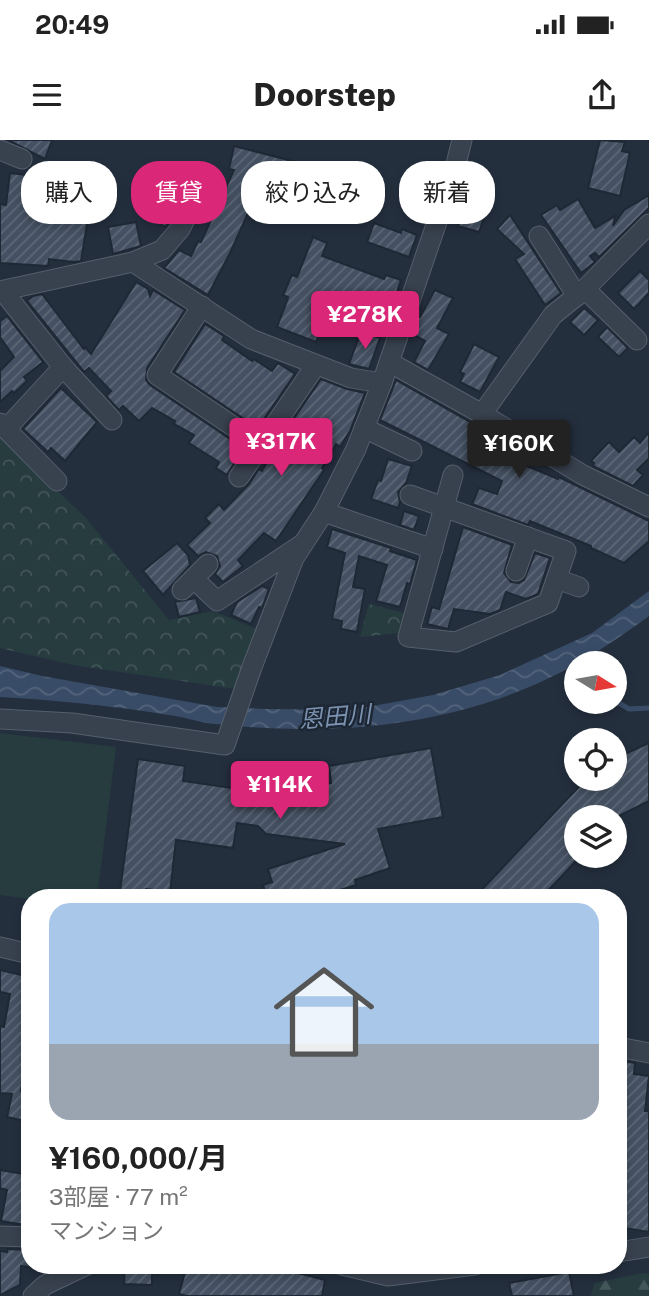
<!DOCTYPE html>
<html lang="ja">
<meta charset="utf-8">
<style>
body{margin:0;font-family:"Public Sans","Noto Sans JP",sans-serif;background:#f6f6f6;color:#222;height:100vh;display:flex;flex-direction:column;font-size:26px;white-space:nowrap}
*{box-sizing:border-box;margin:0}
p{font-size:23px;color:#767676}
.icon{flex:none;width:38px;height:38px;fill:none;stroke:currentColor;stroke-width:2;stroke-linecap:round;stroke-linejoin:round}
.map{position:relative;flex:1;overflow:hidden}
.sheet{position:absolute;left:21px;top:749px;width:606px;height:385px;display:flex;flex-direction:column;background:#fff;border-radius:28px;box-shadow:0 4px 10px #0003}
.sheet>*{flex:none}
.hud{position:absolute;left:21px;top:21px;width:607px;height:63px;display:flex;gap:14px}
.needle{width:46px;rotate:101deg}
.tools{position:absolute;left:564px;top:511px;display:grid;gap:14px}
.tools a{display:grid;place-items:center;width:63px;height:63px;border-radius:50%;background:#fff;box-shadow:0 4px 10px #0003;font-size:35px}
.price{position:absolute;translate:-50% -60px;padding:0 16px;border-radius:7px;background:#db2777;color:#fff;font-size:23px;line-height:46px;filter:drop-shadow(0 2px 4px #0008)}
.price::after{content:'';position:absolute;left:50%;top:42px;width:21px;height:16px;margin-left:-10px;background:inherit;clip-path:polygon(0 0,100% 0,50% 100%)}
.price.active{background:#222;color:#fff}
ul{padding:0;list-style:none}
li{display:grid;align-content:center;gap:14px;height:371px;padding:0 28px}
li span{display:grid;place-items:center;height:217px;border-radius:21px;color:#555}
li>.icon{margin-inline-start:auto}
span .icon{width:126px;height:126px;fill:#fffc;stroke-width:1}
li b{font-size:30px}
.chip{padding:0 24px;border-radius:28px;background:#fff;box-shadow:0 4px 10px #0003;font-size:24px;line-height:63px}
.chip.active{background:#db2777;color:#fff}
.status{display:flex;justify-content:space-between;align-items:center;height:49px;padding:0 35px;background:#fff;direction:ltr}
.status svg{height:19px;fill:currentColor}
header{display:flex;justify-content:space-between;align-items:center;height:91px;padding:0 28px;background:#fff;font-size:32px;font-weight:800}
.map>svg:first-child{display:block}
.green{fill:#263c3f}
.forest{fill:url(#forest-firs)}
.park{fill:url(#park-crowns)}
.water{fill:url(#water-waves)}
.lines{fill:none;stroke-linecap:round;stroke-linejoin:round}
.stream{stroke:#394c67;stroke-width:5}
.building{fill:url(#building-hatch);stroke:#1f2835;stroke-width:2}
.street-casing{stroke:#565f6c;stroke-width:21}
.street{stroke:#38414e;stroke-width:19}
.labels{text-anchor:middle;stroke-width:5;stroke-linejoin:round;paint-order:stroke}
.water-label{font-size:24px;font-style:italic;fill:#7c92b1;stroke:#1d2633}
</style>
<div class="status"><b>20:49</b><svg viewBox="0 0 49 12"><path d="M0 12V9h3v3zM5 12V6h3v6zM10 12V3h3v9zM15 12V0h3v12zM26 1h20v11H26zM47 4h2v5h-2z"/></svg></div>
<header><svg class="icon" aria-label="menu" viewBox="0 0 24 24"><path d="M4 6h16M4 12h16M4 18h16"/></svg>Doorstep<svg class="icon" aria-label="share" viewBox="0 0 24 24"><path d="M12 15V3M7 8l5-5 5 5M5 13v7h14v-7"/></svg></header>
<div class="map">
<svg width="649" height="1156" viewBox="0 0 649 1156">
<defs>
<pattern id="forest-firs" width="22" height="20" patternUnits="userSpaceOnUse" patternTransform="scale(1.75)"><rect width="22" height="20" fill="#263c3f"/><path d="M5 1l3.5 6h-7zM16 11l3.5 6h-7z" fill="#435659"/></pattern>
<pattern id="park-crowns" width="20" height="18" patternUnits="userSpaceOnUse" patternTransform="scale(1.75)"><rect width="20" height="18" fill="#263c3f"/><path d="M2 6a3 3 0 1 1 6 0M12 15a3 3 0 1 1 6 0" fill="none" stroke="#435659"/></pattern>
<pattern id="water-waves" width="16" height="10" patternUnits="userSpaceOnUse" patternTransform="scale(1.75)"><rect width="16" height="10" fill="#394c67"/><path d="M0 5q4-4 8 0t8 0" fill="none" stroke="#53647b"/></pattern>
<pattern id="building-hatch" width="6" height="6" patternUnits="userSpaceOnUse" patternTransform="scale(1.75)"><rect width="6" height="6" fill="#455162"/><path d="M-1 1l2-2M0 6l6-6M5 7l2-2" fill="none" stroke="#5d6877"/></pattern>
</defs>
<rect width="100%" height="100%" fill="#242f3e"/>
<polygon class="green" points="0,593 116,607 97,758 30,759 0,755"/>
<polygon class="forest" points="643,1133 649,1134 649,1156 591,1156 594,1143"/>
<g class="park">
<polygon points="0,296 86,378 169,480 213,471 259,490 236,549 73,525 0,508"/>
<polygon points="369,464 404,473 399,493 360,497"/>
</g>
<path class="water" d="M 649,451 L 649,476 C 616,500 582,523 545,540 C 442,588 327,596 216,584 C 201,583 185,577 169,575 C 114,566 56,560 0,557 L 0,526 L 42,536 L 217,567 L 266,569 L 351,570 L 433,555 L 500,535 L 592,493 Z"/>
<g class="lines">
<polyline class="stream" points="614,560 629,569 649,568"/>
</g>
<g class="building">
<polygon points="8,0 52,0 45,19"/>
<polygon points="600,0 625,2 622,11 630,13 620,56 588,48"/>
<polygon points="234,6 331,31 325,54 264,38 230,113 208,155 164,128 179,110 191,116 198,101 201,102 234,30 229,29"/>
<polygon points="10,33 51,38 46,67 89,72 81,121 74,122 49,119 48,126 0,123 0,64 6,65"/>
<polygon points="155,37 182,48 166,87 140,76"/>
<polygon points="462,49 491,58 479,92 458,86 465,65 458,62"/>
<polygon points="649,55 649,68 599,117 595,113 590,116 595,122 581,133 541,75 557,65 560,70 578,59 595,88 615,76 613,86 624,70"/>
<polygon points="510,75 561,153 545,165 515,119 524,114 497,89"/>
<polygon points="136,82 141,106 113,114 108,87"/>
<polygon points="374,83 401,93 402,89 417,95 409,117 367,102"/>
<polygon points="313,97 327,103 322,116 384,139 386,135 401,140 393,164 363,154 350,188 325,178 316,202 277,187 287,161 288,157 283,155 292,135 297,137"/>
<polygon points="640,131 649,140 649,153 634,169 618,153"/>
<polygon points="136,142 148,149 150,156 153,150 185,170 147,228 146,240 150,245 236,303 232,310 239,315 227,335 216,328 219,322 189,303 194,295 174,284 175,281 152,268 139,281 123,266 119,270 106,256 111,251 89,228 84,232 27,161 33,156 42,154 84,209 85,207 91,214"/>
<polygon points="435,150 453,158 437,188 449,194 428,230 414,222 425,201 412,194 418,176 420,177"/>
<polygon points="584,168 598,180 584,195 570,182"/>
<polygon points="7,176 43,222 24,237 27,241 14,253 12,251 0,262 0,231 14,217 0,197 0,181"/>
<polygon points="205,184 224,196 222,200 252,221 254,219 272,231 278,223 295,234 259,286 251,280 250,283 174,232"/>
<polygon points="607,187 628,208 619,217 598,197"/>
<polygon points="361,191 380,198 369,229 349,224"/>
<polygon points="474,204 499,217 480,252 460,242 464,234 460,232"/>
<polygon points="321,239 347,249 365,253 350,291 340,307 336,304 322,328 324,330 276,401 264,393 238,420 243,426 223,442 215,434 220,426 217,416 206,412 198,416 187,405 210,383 205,378 219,364 224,370 249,344 259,329 262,331 279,300"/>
<polygon points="396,240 505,302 498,314 558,339 559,337 649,381 649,401 624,423 591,408 591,406 530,381 528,385 472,364 479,348 497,354 502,341 380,280"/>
<polygon points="61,248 97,282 65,321 51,308 48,312 23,289"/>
<polygon points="649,292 649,318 637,330 643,335 633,346 593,326 594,323 591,321 609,302 619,312 634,297 640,303"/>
<polygon points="388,319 412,326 406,343 398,352 400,362 398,368 371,359 378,340 381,341"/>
<polygon points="404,371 419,376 414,390 400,385"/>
<polygon points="463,387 512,405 504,433 511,442 519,443 524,440 535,413 550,418 538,454 526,459 506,452 500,470 490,474 454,469 448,489 427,484 432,467 439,469"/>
<polygon points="332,389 391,408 390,411 417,420 410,444 407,443 400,467 376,461 387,425 359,416 353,447 365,449 357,492 341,489 342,481 332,479 345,413 327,407"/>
<polygon points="177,403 188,415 190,425 163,455 143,431"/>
<polygon points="262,446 269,449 262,468 259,467 251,484 231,475 237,462"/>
<polygon points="196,458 200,472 179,477 175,462"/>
<polygon points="649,603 649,661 617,677 576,677 576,721 541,758 474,758 586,639 614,639 614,619"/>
<polygon points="431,608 443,677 378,689 390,728 355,740 356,745 315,758 267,758 263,745 272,742 268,729 345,704 266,694 258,686 237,683 233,708 176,700 170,752 146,749 145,758 119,758 138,619 185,626 183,641 280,655 282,636 331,643 329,626"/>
<polygon points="0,830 30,837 30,886 21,951 30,953 30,982 7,977 12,954 0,953 0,886 4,887 10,854 0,852"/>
<polygon points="618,920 635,923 634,934 649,936 645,971 649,971 649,1092 618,1087"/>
<polygon points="0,1030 30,1035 30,1062 25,1085 1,1081 7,1050 0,1048"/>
<polygon points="7,1109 30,1110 30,1127 21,1126 20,1145 0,1155 0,1111 7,1112"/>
<polygon points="187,1125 267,1125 325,1140 322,1156 187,1156 179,1154"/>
<polygon points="125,1127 152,1128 152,1145 124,1144"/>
<polygon points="569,1132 574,1156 512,1156 509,1143"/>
</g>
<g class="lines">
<g class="street-casing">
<g id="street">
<polyline points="0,10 22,19"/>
<polyline points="539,96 577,156"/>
<polyline points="133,122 251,199 351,238 382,243"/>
<polyline points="585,149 637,200"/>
<polyline points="0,151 133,122 162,110 180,89 207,35"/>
<polyline points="3,151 63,227 112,280"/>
<polyline points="202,166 157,235 261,305"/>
<polyline points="389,222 482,274 583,335 649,367"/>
<polyline points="482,274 553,175 585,149 649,84"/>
<polyline points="0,283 57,341"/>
<polyline points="364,288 412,311"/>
<polyline points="6,289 63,227"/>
<polyline points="239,337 316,225"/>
<path d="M 410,355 L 566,411 L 548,463 L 456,502 L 408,497 C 423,443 438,389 453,335"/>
<polyline points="324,372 433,409"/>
<polyline points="516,431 528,397"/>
<polyline points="194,439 217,461 301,405"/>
<polyline points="557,439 579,447"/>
<polyline points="182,450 208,424"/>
<polyline points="0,579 72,583 225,605 252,527 294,418 324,372 356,309 382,243 454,32 462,0"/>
<polyline points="0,807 30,814"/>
<polyline points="618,907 649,913"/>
<polyline points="0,1096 30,1097"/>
<polyline points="618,1112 649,1107"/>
<polyline points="342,1125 388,1136 475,1125"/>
<polyline points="33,1156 45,1145 87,1125"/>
</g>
</g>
<use href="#street" class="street"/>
</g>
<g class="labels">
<g class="water-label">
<text transform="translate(335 577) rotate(-5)" y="8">恩田川</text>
</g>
</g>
</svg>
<div class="tools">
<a><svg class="needle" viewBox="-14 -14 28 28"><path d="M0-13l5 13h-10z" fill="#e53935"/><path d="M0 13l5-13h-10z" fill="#767676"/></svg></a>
<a><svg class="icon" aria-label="locate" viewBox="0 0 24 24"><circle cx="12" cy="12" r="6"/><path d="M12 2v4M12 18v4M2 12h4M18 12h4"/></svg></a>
<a><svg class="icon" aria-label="layers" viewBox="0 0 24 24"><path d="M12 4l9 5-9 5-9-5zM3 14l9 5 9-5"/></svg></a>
</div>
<b class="price" style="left:365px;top:211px">¥278K</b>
<b class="price" style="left:281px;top:338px">¥317K</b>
<b class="price active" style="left:519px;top:340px">¥160K</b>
<b class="price" style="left:280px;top:681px">¥114K</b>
<div class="hud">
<a class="chip">購入</a>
<a class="chip active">賃貸</a>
<a class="chip">絞り込み</a>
<a class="chip">新着</a>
</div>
<section class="sheet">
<ul>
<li><span style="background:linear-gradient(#a9c7e8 65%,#9aa5b1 0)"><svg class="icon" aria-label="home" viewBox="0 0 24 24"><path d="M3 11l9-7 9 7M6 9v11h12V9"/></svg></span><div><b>¥160,000/月</b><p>3部屋 · 77 m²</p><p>マンション</p></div></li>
</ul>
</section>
</div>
